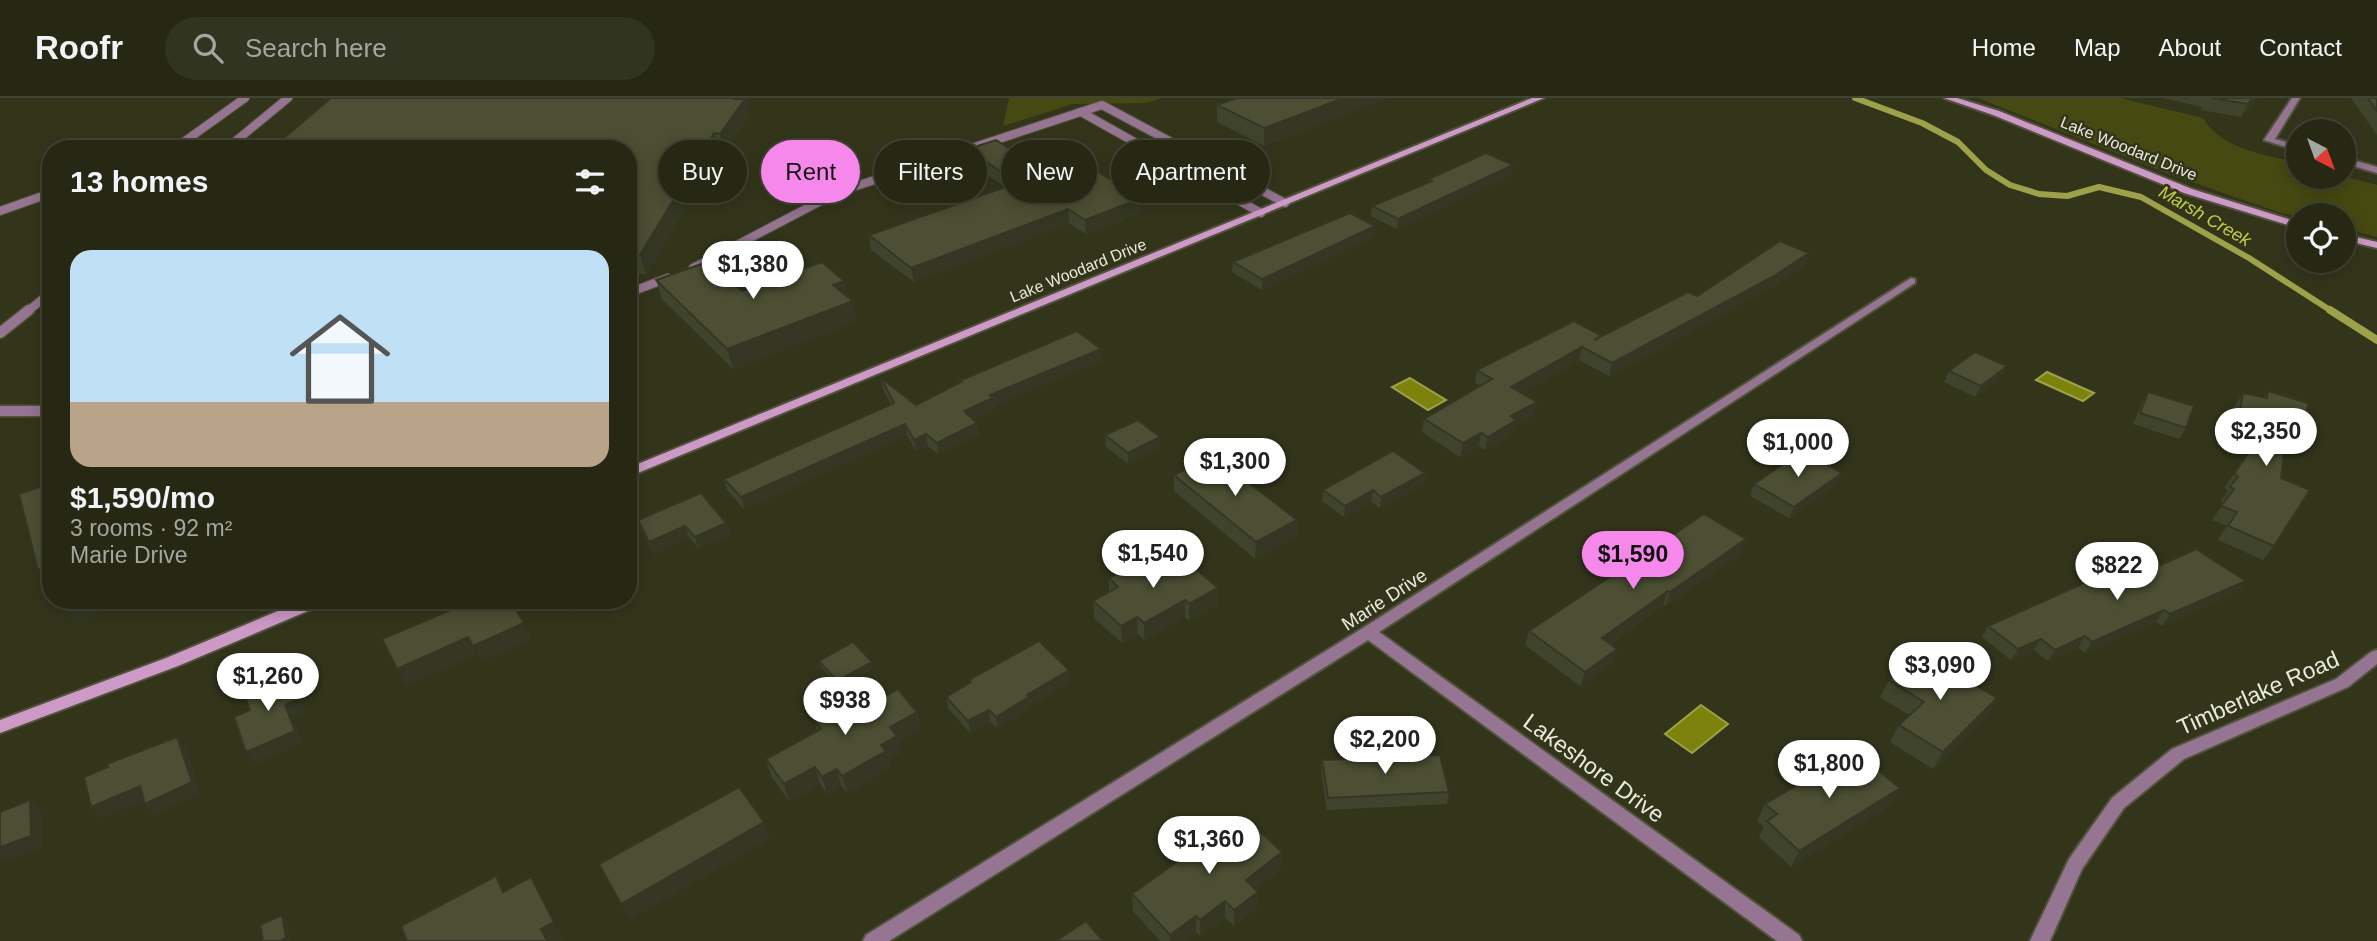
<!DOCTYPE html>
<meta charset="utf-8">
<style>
body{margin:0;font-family:Arial,sans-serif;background:#323422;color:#f1f3f6;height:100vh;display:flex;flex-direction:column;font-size:26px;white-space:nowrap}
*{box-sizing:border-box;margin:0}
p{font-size:23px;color:#a4a6a0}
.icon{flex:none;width:38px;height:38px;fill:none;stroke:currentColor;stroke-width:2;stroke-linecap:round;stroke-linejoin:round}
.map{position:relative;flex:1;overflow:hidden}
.details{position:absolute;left:42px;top:42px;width:595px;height:469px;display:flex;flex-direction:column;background:#262814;border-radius:28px;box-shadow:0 4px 18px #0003,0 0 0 2px #424434}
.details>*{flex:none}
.top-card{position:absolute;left:658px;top:42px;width:665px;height:63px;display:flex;gap:14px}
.needle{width:46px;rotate:139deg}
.buttons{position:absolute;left:2286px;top:21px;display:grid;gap:14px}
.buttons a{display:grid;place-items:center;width:70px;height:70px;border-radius:50%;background:#262814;box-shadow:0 4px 18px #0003,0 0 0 2px #424434;font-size:35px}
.price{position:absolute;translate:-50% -60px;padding:0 16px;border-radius:24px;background:#fff;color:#222;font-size:23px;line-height:46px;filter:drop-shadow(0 2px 4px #0008)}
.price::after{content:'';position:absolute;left:50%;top:42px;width:21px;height:16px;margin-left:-10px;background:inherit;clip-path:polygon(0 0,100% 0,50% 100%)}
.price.current{background:#f788eb;color:#111}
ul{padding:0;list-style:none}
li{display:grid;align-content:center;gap:14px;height:371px;padding:0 28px}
li span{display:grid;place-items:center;height:217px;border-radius:21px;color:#555}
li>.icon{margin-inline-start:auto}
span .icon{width:126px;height:126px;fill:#fffc;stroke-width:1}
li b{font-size:30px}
h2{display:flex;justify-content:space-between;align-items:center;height:84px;padding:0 28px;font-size:30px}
.tag{padding:0 24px;border-radius:32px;background:#262814;box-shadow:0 4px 18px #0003,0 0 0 2px #424434;font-size:24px;line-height:63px}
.tag.current{background:#f788eb;color:#111}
header{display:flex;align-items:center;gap:42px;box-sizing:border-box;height:98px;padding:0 35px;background:#262814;border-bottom:2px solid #424434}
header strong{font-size:33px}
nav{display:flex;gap:38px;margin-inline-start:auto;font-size:24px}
.search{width:490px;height:63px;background:#323422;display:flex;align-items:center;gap:18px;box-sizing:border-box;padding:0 24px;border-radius:38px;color:#a4a6a0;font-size:26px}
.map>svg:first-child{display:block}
.green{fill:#464912}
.water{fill:#7d820d;stroke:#9da14a;stroke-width:2}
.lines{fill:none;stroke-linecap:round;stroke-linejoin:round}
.stream-far1{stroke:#9da14a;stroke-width:6}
.stream{stroke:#9da14a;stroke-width:8}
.lane-far1-casing{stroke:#50523a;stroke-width:10}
.lane-casing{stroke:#50523a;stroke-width:13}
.street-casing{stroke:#50523a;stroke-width:4}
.secondary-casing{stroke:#50523a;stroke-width:4}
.lane-far1{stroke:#957591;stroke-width:8}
.lane{stroke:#957591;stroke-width:10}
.street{fill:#957591;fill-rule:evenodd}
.secondary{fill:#cd99c6;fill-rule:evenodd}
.wall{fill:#41442c}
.shaded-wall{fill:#353724}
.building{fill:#4c4f33;stroke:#353724;stroke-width:2}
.labels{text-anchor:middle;stroke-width:5;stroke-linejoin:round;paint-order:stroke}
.far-street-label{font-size:16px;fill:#e8eada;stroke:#33351b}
.far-water-label{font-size:18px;font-style:italic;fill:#c5cd45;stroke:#33351b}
.street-label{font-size:19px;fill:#e8eada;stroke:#33351b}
.near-street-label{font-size:23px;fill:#e8eada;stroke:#33351b}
</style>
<header>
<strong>Roofr</strong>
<div class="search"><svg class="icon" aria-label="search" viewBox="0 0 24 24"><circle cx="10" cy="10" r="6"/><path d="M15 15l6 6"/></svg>Search here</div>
<nav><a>Home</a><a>Map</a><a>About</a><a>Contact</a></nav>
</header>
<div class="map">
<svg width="2377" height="843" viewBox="0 0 2377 843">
<rect width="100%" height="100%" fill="#33351b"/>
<g class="green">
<polygon points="1009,0 1161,0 1147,5 1073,6 1003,28"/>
<path d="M 1978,0 L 2120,0 L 2203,20 C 2222,52 2264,56 2298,65 L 2298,79 L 2343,78 L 2377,87 L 2377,139 L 2343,130 L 2343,117 L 2298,119 L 2278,114 L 2169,76 Z"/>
</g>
<g class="water">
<polygon points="2047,274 2094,295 2083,303 2036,282"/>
<polygon points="1410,280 1446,302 1428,312 1392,289"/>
<polygon points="1701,607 1728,626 1692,655 1665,636"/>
</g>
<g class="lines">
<polyline class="stream-far1" points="1855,0 1922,25 1958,44 1986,72 2010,87 2039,96 2067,98 2099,89 2141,99 2249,160 2333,214"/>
<polyline class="stream" points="2330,212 2377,242"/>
<g class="lane-far1-casing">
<g id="lane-far1">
<polyline points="1081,14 1261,115"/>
<polyline points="174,51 245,0"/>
<polyline points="226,51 288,0"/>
<polyline points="0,113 51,95"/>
<polyline points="693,170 838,94 1102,7 1285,105"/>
<polyline points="628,195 668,180"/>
<polyline points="27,214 51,194"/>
</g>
</g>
<g class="lane-casing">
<g id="lane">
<polyline points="0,235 29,212"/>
<polyline points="0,313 51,313"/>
</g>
</g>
<g class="street-casing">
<g id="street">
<polygon points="2292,0 2300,0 2275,41 2298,47 2298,53 2264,42"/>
<polygon points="2343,59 2377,69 2377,75 2343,65"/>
<polygon points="1911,180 1915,181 1915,185 1379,534 1799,837 1802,843 1777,843 1368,542 889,843 863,843 866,837 1363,530"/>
<polygon points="2377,552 2377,566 2348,589 2184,661 2124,710 2082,771 2050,843 2030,843 2069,761 2112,700 2172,651 2336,581 2371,554"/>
</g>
</g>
<g class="secondary-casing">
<g id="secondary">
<polygon points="1532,0 1544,0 628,379 628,370"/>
<polygon points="1944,0 1957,0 1999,13 2192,91 2298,124 2298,130 2184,95 1993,17"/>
<polygon points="2343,136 2377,144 2377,150 2343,142"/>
<polygon points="304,502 326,502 324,506 178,568 0,635 0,622 166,560"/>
</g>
</g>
<use href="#lane-far1" class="lane-far1"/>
<use href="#lane" class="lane"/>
<use href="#street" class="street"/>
<use href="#secondary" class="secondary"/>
</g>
<g class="wall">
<polygon points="331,0 750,0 747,6 749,18 724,53 719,53 646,176 628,176 628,51"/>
<polygon points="1237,0 1387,0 1264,48 1217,24 1217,7"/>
<polygon points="2163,0 2257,0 2241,19 2201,12 2202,9"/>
<polygon points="2351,0 2377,0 2377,37"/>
<polygon points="968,51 1020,57 1142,114 1086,136 1069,125 914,184 871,152 869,137 1005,89 970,65"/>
<polygon points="1513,67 1511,77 1397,131 1371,118 1372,108 1428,84 1429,81"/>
<polygon points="1375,128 1374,138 1262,192 1232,174 1233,164"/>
<polygon points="1809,155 1805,167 1770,190 1609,278 1579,262 1521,295 1534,317 1515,327 1514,335 1485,352 1479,348 1460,359 1422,334 1424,321 1480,288 1475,285 1477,272 1602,238"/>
<polygon points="656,182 742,193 844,183 847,198 857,223 733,271 662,201"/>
<polygon points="1101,251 1102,262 994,307 995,311 972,321 977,325 979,337 938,356 928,348 916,353 907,337 744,411 727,392 724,381 891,307 883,291 881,280 916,307 959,285 959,283"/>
<polygon points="2007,268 2001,279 1975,299 1944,284 1949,273"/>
<polygon points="2268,293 2305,333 2295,347 2285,344 2274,448 2263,462 2218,442 2227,428 2212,422 2224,405 2221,403 2228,392 2224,390 2248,356 2226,349 2234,309 2243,295 2264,299"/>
<polygon points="2148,294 2186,330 2179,341 2133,326 2142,305"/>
<polygon points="1105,337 1160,339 1160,350 1128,366 1106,349"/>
<polygon points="1425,375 1423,386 1380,410 1371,404 1344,419 1322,403 1323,392"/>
<polygon points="1174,377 1297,422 1296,439 1255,461 1174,393"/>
<polygon points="1754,386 1837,386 1789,420 1750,398"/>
<polygon points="638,422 726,425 730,436 698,450 689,439 654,456 642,434"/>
<polygon points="1741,455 1666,508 1663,507 1610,546 1617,551 1612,565 1580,588 1525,547 1529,533"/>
<polygon points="1156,469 1218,490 1218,506 1189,523 1185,519 1144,542 1138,536 1122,545 1094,520 1093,503 1109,494 1109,480"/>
<polygon points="2128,482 2246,483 2237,494 2162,528 2156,524 2085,555 2078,550 2048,563 2034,552 2011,562 1982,539 1988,528"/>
<polygon points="565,502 602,502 574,515"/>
<polygon points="819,563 873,570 839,589 821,569"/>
<polygon points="969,582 1070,583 1030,608 1031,610 997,630 990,623 970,635 948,610 946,599 969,585"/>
<polygon points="1889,582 1997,600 1987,617 1933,671 1890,644 1899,627 1909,617 1880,599"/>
<polygon points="882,600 917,614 921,631 898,644 900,655 888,662 890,670 847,695 841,687 827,696 820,686 789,703 771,678 766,661 817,633 814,622"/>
<polygon points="1322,662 1449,694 1447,706 1327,712 1321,674"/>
<polygon points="1900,690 1891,707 1791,769 1759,739 1764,729 1757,723 1765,706"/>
<polygon points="1281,771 1255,791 1257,810 1234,828 1225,819 1200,838 1196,834 1184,843 1160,843 1133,813 1132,796"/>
</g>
<g class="shaded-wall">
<polygon points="736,0 750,0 747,6 749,18 724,53 720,36"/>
<polygon points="1344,0 1387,0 1264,48 1264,30"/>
<polygon points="2253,0 2257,0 2241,19 2248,6"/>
<polygon points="714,35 719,53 646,176 640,157"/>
<polygon points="1513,67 1511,77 1397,131 1398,121"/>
<polygon points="1142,100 1142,114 1086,136 1085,122"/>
<polygon points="1068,111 1069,125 914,184 911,170"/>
<polygon points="1375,128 1374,138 1262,192 1262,181"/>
<polygon points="1809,155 1805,167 1770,190 1609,278 1612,265"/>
<polygon points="844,183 848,202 833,187"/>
<polygon points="853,203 857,223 733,271 727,251"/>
<polygon points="1582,249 1579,262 1508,302 1511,289"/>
<polygon points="1101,251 1102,262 994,307 995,311 965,324 964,313 990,297"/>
<polygon points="2007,268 2001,279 1975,299 1981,288"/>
<polygon points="1537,304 1534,317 1515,327 1514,335 1485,352 1488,339 1511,318"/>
<polygon points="977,325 979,337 938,356 937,345"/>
<polygon points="905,326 907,337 744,411 741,399"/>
<polygon points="1481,335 1479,348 1460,359 1463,345"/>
<polygon points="926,336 928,348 916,353 914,342"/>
<polygon points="1160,339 1160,350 1128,366 1128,355"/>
<polygon points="1425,375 1423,386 1380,410 1381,399"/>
<polygon points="1842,375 1837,386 1789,420 1794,409"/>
<polygon points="1373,392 1371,404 1344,419 1345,408"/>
<polygon points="1297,422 1296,439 1255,461 1256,444"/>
<polygon points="726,425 730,436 698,450 695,439"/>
<polygon points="685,428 689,439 654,456 649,444"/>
<polygon points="1746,441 1741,455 1666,508 1670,494"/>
<polygon points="51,468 51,488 38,472"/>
<polygon points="637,473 642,484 628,490 628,477"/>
<polygon points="2246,483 2237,494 2162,528 2170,516"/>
<polygon points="1218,490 1218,506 1189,523 1189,506"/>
<polygon points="1668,493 1663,507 1598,554 1602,540"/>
<polygon points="66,502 140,502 76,526 59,505"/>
<polygon points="571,502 602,502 574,515 569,503"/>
<polygon points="1185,502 1185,519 1144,542 1144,525"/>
<polygon points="2164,512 2156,524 2085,555 2092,544"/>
<polygon points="1137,519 1138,536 1122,545 1121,528"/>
<polygon points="524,525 532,541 482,564 473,548"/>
<polygon points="2085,538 2078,550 2048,563 2055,552"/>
<polygon points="468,539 477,556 407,588 397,571"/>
<polygon points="2041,541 2034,552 2011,562 2018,551"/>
<polygon points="1617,551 1612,565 1580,588 1585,574"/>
<polygon points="872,564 873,570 839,589 837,583"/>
<polygon points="1069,572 1070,583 1030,608 1031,610 997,630 996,619 1027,597"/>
<polygon points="289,574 297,586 307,612 293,619 303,645 255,666 246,654 285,607"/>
<polygon points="1997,600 1987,617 1933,671 1943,654"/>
<polygon points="989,612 990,623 970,635 968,623"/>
<polygon points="917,614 921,631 898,644 900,655 888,662 890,670 847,695 842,678 881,647 890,629"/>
<polygon points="177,639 186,650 201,696 154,717 145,706"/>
<polygon points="815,669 820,686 789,703 784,686"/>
<polygon points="837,671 841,687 827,696 822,679"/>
<polygon points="140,688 150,699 102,721 91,709"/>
<polygon points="1900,690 1891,707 1791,769 1799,753"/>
<polygon points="30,702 41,714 42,750 0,764 0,749"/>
<polygon points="764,724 770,741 629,822 621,806"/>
<polygon points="1282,754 1281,771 1245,799 1246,782"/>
<polygon points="531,779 563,841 559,843 547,843 541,831"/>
<polygon points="1258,794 1257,810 1234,828 1234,812"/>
<polygon points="1225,803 1225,819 1200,838 1200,822"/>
<polygon points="282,817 287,822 290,843 280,843"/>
<polygon points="1196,818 1196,834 1184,843 1170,843 1170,837"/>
</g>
<g class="building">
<polygon points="331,0 736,0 735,1 745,1 720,36 714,35 640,157 628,157 628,51 271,51"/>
<polygon points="1237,0 1344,0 1264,30 1217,7"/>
<polygon points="2211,0 2253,0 2248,6"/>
<polygon points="2368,0 2377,0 2377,13"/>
<polygon points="996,42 1020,57 1051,46 1142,100 1085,122 1068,111 911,170 869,137 1017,85 968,51"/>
<polygon points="1486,55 1513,67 1398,121 1372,108 1432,83 1429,81"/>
<polygon points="1350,115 1375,128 1262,181 1233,164"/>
<polygon points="1780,143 1809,155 1774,178 1612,265 1582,249 1511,289 1537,304 1511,318 1516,322 1488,339 1481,335 1463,345 1424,321 1492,281 1477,272 1574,223 1602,238 1594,242 1688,194 1697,198"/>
<polygon points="710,163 742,193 822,164 844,183 833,187 853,203 727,251 656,182"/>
<polygon points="1077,233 1101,251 990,297 993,300 964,313 977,325 937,345 926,336 914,342 905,326 741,399 724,381 894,305 881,280 916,307 961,284 959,283"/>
<polygon points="1975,254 2007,268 1981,288 1949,273"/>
<polygon points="2268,293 2308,305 2305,333 2287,328 2281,380 2310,392 2274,448 2228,428 2237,414 2221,408 2234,391 2230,389 2238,378 2234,376 2257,342 2236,335 2243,295 2267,300"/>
<polygon points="2148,294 2194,308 2186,330 2140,315"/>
<polygon points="1138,322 1160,339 1128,355 1105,337"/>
<polygon points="1393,353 1425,375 1381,399 1373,392 1345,408 1323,392"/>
<polygon points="1802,353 1842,375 1794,409 1754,386"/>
<polygon points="1213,357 1297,422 1256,444 1174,377"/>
<polygon points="51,385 51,468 38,472 19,396"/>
<polygon points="701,395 726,425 695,439 685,428 649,444 638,422"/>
<polygon points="1704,416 1746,441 1670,494 1668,493 1602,540 1617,551 1585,574 1529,533"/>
<polygon points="2196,451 2246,483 2170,516 2164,512 2092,544 2085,538 2055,552 2041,541 2018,551 1988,528 2113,472 2128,482"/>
<polygon points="1179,457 1218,490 1189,506 1185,502 1144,525 1137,519 1121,528 1093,503 1118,489 1109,480 1146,460 1156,469"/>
<polygon points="628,460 637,473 628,477"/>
<polygon points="461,502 510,502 524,525 473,548 468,539 397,571 382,541 453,511 451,507"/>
<polygon points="1039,543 1069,572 1027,597 1029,599 996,619 989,612 968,623 946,599 971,584 969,582"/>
<polygon points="853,544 872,564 837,583 819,563"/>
<polygon points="1920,555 1997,600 1943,654 1899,627 1924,604 1889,582"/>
<polygon points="289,574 300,600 285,607 295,633 246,654 234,619 250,612 245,600 258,594 255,588"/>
<polygon points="898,591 917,614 890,629 897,638 881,647 886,653 842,678 837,671 822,679 815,669 784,686 766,661 821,631 814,622 875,592 882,600"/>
<polygon points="177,639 192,684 145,706 140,688 91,709 84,679 108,669 107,666"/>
<polygon points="1854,653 1900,690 1799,753 1767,723 1777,716 1765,706"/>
<polygon points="1440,657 1449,694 1328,700 1322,662"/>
<polygon points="739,689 764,724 621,806 599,766"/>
<polygon points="30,702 31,738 0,749 0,714"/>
<polygon points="1242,717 1282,754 1246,782 1258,794 1234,812 1225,803 1200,822 1196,818 1170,837 1132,796"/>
<polygon points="496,778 503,794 531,779 554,824 541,831 547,843 407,843 401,828"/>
<polygon points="282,817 286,840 280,843 263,843 260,827"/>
<polygon points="1086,823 1103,843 1056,843"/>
</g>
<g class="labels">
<g class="far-street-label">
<text transform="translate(2129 50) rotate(22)" y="6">Lake Woodard Drive</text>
<text transform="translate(1078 172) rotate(-22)" y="6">Lake Woodard Drive</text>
</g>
<g class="far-water-label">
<text transform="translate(2205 118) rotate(30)" y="6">Marsh Creek</text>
</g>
<g class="street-label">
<text transform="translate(1384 501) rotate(-33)" y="7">Marie Drive</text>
</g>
<g class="near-street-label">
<text transform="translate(2258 595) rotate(-24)" y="8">Timberlake Road</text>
<text transform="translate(1594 670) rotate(36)" y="8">Lakeshore Drive</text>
</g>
</g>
</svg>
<div class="buttons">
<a><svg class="needle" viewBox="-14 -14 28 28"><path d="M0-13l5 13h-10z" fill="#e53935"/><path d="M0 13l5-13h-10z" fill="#a4a6a0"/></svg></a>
<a><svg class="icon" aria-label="locate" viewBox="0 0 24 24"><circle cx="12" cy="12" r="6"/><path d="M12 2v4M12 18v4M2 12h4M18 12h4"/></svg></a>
</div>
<b class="price" style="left:753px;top:203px">$1,380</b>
<b class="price" style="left:2266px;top:370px">$2,350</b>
<b class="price" style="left:1798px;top:381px">$1,000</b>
<b class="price" style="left:1235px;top:400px">$1,300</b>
<b class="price" style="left:1153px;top:492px">$1,540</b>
<b class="price current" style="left:1633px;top:493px">$1,590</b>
<b class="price" style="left:2117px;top:504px">$822</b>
<b class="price" style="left:1940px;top:604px">$3,090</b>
<b class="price" style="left:268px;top:615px">$1,260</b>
<b class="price" style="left:845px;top:639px">$938</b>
<b class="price" style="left:1385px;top:678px">$2,200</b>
<b class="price" style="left:1829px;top:702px">$1,800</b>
<b class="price" style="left:1209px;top:778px">$1,360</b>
<div class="top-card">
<a class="tag">Buy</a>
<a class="tag current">Rent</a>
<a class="tag">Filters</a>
<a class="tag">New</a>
<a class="tag">Apartment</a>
</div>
<section class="details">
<h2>13 homes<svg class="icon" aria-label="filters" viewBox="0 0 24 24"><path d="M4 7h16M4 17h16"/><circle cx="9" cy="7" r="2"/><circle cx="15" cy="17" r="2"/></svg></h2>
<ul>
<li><span style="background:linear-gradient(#bfe0f5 70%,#b9a48a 0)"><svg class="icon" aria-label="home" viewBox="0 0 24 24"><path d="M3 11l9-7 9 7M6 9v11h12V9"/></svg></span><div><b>$1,590/mo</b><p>3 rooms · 92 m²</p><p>Marie Drive</p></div></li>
</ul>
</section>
</div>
